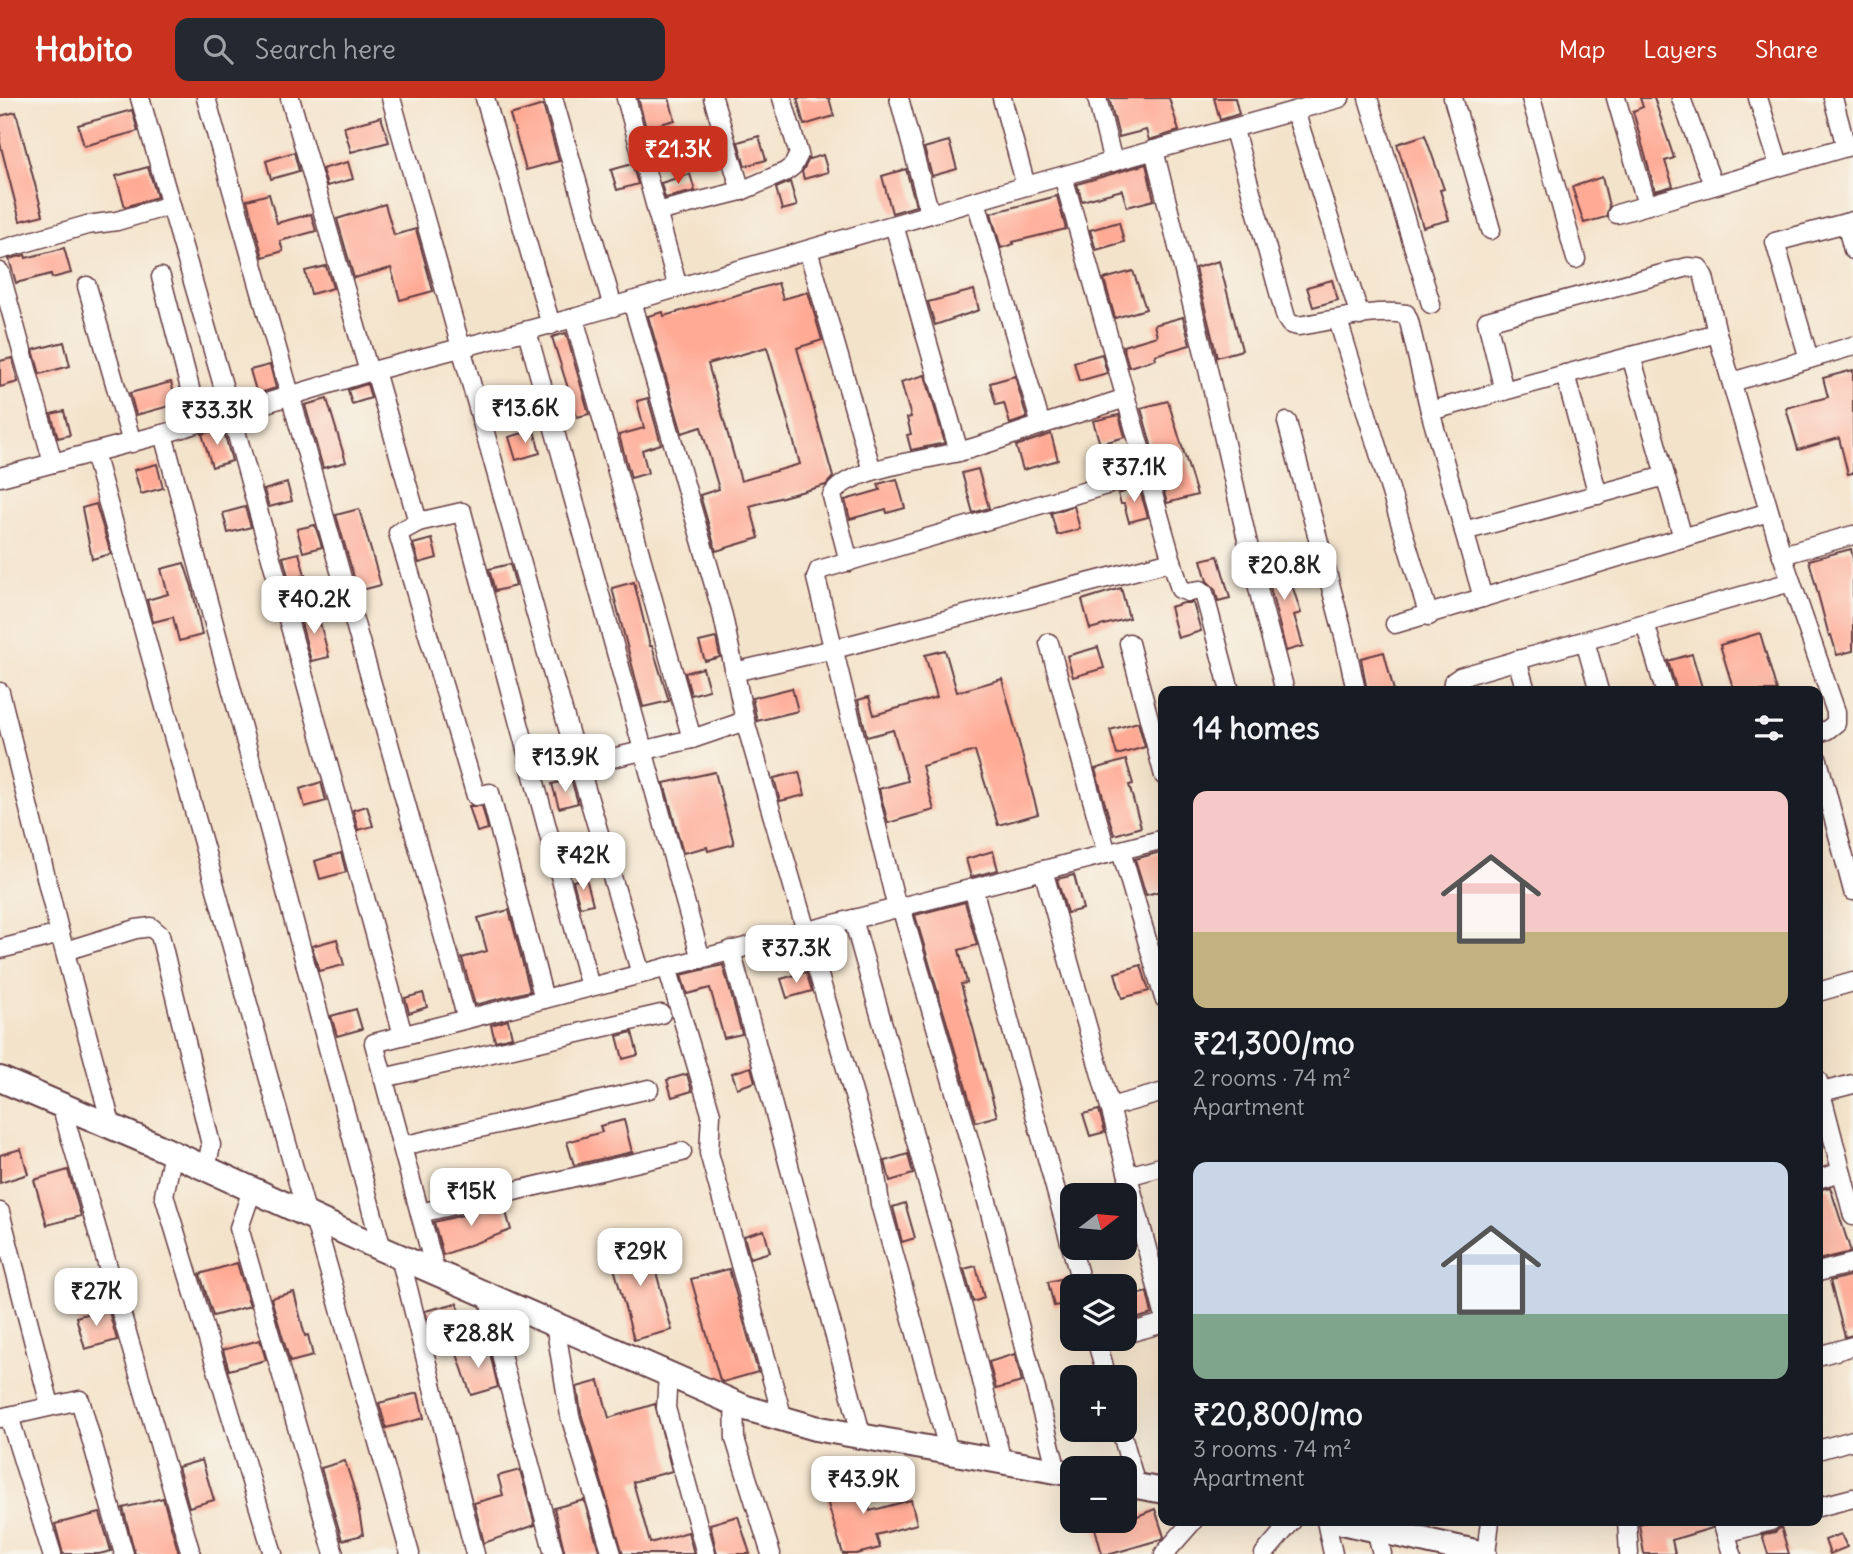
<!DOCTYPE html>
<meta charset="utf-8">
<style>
body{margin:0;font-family:Delius,sans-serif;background:#242831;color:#f1f3f6;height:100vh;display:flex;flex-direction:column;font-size:26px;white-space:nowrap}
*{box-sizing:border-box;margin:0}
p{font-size:23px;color:#9ea1a6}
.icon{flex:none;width:38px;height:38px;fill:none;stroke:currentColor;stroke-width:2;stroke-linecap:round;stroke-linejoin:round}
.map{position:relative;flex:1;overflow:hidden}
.drawer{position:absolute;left:1158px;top:588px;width:665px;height:840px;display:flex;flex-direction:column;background:#171b24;border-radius:14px;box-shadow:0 7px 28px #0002}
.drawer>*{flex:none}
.needle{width:46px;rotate:74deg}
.fabs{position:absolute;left:1060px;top:1085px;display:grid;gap:14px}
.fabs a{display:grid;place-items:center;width:77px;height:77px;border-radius:14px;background:#171b24;box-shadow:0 7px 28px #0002;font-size:35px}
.price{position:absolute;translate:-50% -60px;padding:0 16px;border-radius:14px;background:#fff;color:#222;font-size:23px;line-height:46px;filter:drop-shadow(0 2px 4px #0008)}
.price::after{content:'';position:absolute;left:50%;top:42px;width:21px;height:16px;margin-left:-10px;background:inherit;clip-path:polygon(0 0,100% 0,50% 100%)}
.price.current{background:#c8321e;color:#fff}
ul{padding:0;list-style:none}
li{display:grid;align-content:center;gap:14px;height:371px;padding:0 35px}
li span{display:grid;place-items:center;height:217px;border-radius:14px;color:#555}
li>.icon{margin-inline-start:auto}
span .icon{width:126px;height:126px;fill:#fffc;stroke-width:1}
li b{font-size:30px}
h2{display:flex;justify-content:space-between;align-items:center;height:84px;padding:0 35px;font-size:30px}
header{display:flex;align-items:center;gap:42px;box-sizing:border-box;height:98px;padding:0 35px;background:#c8321e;color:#fff}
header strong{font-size:33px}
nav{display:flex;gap:38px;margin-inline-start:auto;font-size:24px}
.search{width:490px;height:63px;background:#242831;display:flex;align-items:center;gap:18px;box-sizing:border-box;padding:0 24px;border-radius:14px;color:#9ea1a6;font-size:26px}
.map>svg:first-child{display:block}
.building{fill:#ffaa95;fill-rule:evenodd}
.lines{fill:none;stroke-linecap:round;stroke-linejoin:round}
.street-casing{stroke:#643c43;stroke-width:21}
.secondary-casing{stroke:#643c43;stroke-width:28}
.street{stroke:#fff;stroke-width:18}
.secondary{stroke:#fff;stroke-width:24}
</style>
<header>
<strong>Habito</strong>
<div class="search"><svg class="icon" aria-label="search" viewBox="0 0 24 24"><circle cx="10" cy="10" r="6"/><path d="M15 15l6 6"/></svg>Search here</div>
<nav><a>Map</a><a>Layers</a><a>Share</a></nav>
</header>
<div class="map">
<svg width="1853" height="1456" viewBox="0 0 1853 1456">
<rect width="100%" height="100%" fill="#f7f3e8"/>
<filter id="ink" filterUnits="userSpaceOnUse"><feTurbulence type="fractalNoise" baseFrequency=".0143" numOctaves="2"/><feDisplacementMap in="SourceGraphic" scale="14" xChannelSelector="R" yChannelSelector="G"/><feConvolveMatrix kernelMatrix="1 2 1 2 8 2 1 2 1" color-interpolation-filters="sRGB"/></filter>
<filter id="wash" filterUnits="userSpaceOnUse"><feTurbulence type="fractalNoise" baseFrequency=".00686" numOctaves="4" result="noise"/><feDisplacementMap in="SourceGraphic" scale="28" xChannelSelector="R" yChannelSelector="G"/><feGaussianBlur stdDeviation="1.57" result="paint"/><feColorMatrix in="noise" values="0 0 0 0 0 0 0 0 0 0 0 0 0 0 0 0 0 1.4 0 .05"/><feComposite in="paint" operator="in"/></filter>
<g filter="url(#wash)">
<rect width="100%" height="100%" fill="#f4e3cb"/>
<g id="blocks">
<g class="building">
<polygon points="638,0 669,0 675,22 646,30"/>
<polygon points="797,0 829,0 834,18 804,27"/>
<polygon points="1109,0 1169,0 1179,33 1149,42 1146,32 1119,39"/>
<polygon points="1214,0 1235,0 1239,16 1220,22"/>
<polygon points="1640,0 1654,0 1674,60 1665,63 1673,88 1655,93 1633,13 1643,9"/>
<polygon points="543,7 559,63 526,72 510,17"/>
<polygon points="132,12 138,33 84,48 78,27"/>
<polygon points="16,14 43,117 20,123 0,45 0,18"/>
<polygon points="381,19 389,44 351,54 344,29"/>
<polygon points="1425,37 1444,91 1440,92 1449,122 1423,129 1397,46"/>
<polygon points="759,38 766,62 745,68 738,44"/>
<polygon points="949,43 957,71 932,78 924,50"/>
<polygon points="294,54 299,73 271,81 266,63"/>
<polygon points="823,57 828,74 804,81 802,74 809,61"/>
<polygon points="348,64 353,81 327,88 322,71"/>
<polygon points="632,66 638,86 617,92 611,72"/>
<polygon points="1146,66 1154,102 1127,109 1122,92 1082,103 1077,86"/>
<polygon points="148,69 157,99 125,109 116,78"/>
<polygon points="906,71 916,108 892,115 882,78"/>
<polygon points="690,76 695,93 665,100 661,85"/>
<polygon points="1602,79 1609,108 1606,119 1584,125 1572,89"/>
<polygon points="790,84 797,108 782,112 776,90"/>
<polygon points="269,96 277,125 311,116 316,133 280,143 283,153 263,159 247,102"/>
<polygon points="1057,98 1066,131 1013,144 1014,146 1001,150 991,115"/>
<polygon points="385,106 394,137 416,131 433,193 400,202 391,170 354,180 337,121"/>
<polygon points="1119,124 1124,144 1096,152 1090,132"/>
<polygon points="64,150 71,175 52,180 51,176 16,185 9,161 25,157 26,160"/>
<polygon points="1219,163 1242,252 1217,259 1195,170"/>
<polygon points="326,168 333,190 311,196 305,173"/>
<polygon points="1133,173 1146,211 1115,220 1104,181"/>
<polygon points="1332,182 1338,202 1313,209 1307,189"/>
<path d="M 778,185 L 783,201 L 808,194 L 822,242 L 797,250 L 833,379 L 826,387 L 750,408 L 759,440 L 716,453 L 700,397 L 719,391 L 701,329 L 682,335 L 648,218 L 663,214 L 664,218 ZM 767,249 L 800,366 L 741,383 L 708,266 Z"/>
<polygon points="974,192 979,212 935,227 928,204"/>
<polygon points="1183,219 1190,247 1155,257 1156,261 1129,269 1123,248 1157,238 1154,227"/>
<polygon points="566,235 589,316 577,319 552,239"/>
<polygon points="64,244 70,268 40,276 33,252"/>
<polygon points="1102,256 1107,275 1079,283 1074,264"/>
<polygon points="12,260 18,284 0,289 0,263"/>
<polygon points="270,267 276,290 257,296 250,272"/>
<polygon points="1853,272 1853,375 1848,376 1839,340 1798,352 1786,310 1828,299 1823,280"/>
<polygon points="925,277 945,345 911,352 907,337 911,336 907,320 911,319 901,284"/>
<polygon points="1015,278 1027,320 1010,326 1004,305 996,307 990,285"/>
<polygon points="171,284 177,306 136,317 130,295"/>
<polygon points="367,286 371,300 352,306 348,292"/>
<polygon points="648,300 661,346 642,352 648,375 631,380 619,337 644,330 637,303"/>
<polygon points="327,301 346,364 323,370 305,307"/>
<polygon points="1168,303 1197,397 1167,405 1141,310"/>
<polygon points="64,313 70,337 58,340 51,316"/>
<polygon points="1119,317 1125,339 1100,346 1093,323"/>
<polygon points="223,330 232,363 212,369 202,336"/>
<polygon points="534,332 540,355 516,362 509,339"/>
<polygon points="1051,336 1058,362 1023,372 1016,348"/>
<polygon points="157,366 163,390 141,396 134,372"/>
<polygon points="978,371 989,410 973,415 962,375"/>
<polygon points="897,381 905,410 887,415 886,411 850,421 845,402 880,392 878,386"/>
<polygon points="287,385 292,403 269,409 264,392"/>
<polygon points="1139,389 1148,419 1129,424 1124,406 1121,406 1118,396"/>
<polygon points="96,406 111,456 92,461 82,410"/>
<polygon points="1074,408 1080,431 1057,437 1051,415"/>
<polygon points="245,409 251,429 228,435 223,415"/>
<polygon points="359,411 381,487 358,493 336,417"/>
<polygon points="315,427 322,449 303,454 297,431"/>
<polygon points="432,441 437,460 419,465 413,446"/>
<polygon points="1851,451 1853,460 1853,553 1837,557 1831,537 1829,538 1809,462"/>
<polygon points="299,455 305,477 289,482 283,459"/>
<polygon points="1218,458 1230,500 1218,503 1215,491 1207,483 1201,462"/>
<polygon points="1283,459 1301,515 1294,517 1303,548 1286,553 1264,465"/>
<polygon points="184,465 192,489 202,537 179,543 173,519 153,524 147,502 168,496 161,471"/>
<polygon points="510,466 516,488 495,493 489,471"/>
<polygon points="634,484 650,548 652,548 669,603 643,609 612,490"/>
<polygon points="1121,490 1129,520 1090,531 1082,502"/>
<polygon points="1184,505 1193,505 1201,533 1178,540 1170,509"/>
<polygon points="317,513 329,559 311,563 299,517"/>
<polygon points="1760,535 1777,593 1734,593 1720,547"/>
<polygon points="716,540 720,559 705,563 699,544"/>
<polygon points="1098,549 1104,570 1073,579 1067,558"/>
<polygon points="945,552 957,594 1002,581 1038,716 998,727 975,653 922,668 934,712 888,725 879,691 908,683 893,632 867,639 858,602 869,599 874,617 937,599 925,557"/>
<polygon points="1384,554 1394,593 1367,593 1361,560"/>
<polygon points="1692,556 1703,593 1677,593 1668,563"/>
<polygon points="703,570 709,592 691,597 685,575"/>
<polygon points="792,590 798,613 757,623 752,600"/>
<polygon points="1138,624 1145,649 1117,657 1110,632"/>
<polygon points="1126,662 1133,686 1129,687 1141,729 1114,737 1095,671"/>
<polygon points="715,674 734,746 708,753 707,749 683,755 664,685"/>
<polygon points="799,674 805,697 780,703 774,680"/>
<polygon points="571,681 578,705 559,710 552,686"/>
<polygon points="321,684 326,703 305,709 300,691"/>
<polygon points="367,708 373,728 358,732 353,712"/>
<polygon points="469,708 482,708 488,731 477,734"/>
<polygon points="993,753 998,772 971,779 966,761"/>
<polygon points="1164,753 1164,792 1146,797 1135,761"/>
<polygon points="341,755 346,774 320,781 315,763"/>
<polygon points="1074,777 1083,811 1067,815 1057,781"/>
<polygon points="586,780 593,806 580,809 573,783"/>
<polygon points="965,804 977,847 959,852 967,885 961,886 997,1018 976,1024 915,817"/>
<polygon points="509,812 530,893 475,907 462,860 487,853 478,820"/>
<polygon points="337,841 344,867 319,873 312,848"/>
<polygon points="723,867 742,936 724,940 710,890 687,896 681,877"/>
<polygon points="1141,867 1149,893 1122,900 1115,875"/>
<polygon points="806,874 812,893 787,900 781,881"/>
<polygon points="423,895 427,909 409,915 405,900"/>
<polygon points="356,911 362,931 337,938 331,918"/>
<polygon points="508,922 512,939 495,943 491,927"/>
<polygon points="632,934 638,957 623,961 617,938"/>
<polygon points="751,969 755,984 737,990 732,975"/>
<polygon points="687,976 692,993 672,999 667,982"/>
<polygon points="1099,1012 1105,1034 1090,1038 1083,1016"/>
<polygon points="624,1022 632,1054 574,1067 567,1044 602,1034 600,1028"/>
<polygon points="21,1051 28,1076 0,1085 0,1057"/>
<polygon points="908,1056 913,1076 890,1083 885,1063"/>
<polygon points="68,1072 81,1118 47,1127 34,1082"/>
<polygon points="1830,1089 1851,1154 1818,1162 1818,1092"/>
<polygon points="905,1105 915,1140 902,1144 893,1109"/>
<polygon points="504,1107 511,1132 443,1157 434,1124"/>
<polygon points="764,1132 770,1154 750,1160 744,1138"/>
<polygon points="646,1138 672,1232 634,1242 608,1148"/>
<polygon points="237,1165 250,1208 213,1218 200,1176"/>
<polygon points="976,1168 984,1200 973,1204 964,1171"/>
<polygon points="729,1171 758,1274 723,1284 720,1282 691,1181"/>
<polygon points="1853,1177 1853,1237 1845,1239 1830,1183"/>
<polygon points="1068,1179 1073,1194 1073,1204 1054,1208 1048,1184"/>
<polygon points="294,1194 305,1238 308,1237 313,1258 290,1264 271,1200"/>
<polygon points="1147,1194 1152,1216 1128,1223 1125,1200"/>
<polygon points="457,1205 464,1233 433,1242 425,1213"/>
<polygon points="108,1210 117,1242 85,1251 76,1219"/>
<polygon points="260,1242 266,1262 229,1272 223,1252"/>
<polygon points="488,1247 498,1289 471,1297 457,1256"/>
<polygon points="1015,1256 1022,1284 996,1291 989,1264"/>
<polygon points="599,1283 609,1320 655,1306 672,1373 633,1384 650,1445 688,1434 694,1456 623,1456 581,1315 577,1289"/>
<polygon points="418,1295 424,1320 386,1330 379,1305"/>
<polygon points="202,1362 214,1402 189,1409 178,1369"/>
<polygon points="345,1363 356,1397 363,1437 342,1442 321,1370"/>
<polygon points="520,1372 535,1427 484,1445 474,1405 503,1397 498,1378"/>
<polygon points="859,1376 870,1413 911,1402 917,1426 876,1437 880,1450 856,1456 843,1456 822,1386"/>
<polygon points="163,1400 179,1456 135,1456 123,1410"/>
<polygon points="584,1402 600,1456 565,1456 554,1410"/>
<polygon points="1155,1411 1164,1439 1162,1441 1111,1456 1102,1456 1095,1430 1125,1423"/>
<polygon points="100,1415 111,1453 99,1456 63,1456 55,1426"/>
<polygon points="738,1418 750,1456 717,1456 710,1426"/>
<polygon points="1650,1423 1711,1423 1712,1430 1672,1442 1675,1456 1644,1456 1639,1426"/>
<polygon points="1781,1429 1789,1456 1768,1456 1762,1437 1775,1434"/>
<polygon points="1841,1436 1847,1449 1830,1456 1825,1442"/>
</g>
</g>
</g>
<g filter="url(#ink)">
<use href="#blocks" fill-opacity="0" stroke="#643c43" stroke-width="2"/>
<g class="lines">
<g class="street-casing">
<g id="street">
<polyline points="140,0 231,315 403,937"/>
<polyline points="206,0 467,921"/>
<polyline points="290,0 369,274"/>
<polyline points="391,0 571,641 641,876"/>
<polyline points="485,0 551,227"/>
<polyline points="553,0 613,209"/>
<polyline points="626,0 678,190"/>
<polyline points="713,0 741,93"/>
<polyline points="899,0 930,116"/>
<polyline points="1002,0 1026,88"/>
<polyline points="1097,0 1113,64"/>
<polyline points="1368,0 1431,206"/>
<polyline points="1453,0 1491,132"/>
<polyline points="1531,0 1576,161"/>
<polyline points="1616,0 1647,107"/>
<polyline points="1681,0 1713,87"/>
<polyline points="1758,0 1779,67"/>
<polyline points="1833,0 1846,49"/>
<polyline points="1295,13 1360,218"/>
<path d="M 1234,32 L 1286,220 L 1290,226 L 1298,228 C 1332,223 1371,211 1406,216 L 1409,223 L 1430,313 L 1483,500"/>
<polyline points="1154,52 1207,267 1262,507 1285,593"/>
<polyline points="657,114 741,93 785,74 793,68 799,56 782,0"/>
<polyline points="1617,116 1853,47"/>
<polyline points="1846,125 1853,152"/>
<polyline points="894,127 959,354"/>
<polyline points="0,152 87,127 117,123 171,107"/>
<polyline points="808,152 872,373"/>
<polyline points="0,174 53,365"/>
<polyline points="161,179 199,325"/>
<polyline points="87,188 132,345"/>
<polyline points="632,203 723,518 745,623 875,1070 880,1106 949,1354"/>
<polyline points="574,220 692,641"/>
<polyline points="1338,222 1429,518"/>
<polyline points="527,233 701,861"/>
<polyline points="1631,258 1683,440"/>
<polyline points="1809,261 1775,144 1853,123"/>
<polyline points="375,273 418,424 398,435 476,698 490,695 544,901"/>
<polyline points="1565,276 1598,397"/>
<polyline points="1732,284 1853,248"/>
<polyline points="1504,293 1487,223 1688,169 1699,170 1704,179 1717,235 1782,457 1836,614 1836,625 1827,632 1818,635"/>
<polyline points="1430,313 1717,235"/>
<polyline points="1287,324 1345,542 1356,593"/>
<polyline points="1041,327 1126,300"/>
<polyline points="163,336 382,1151"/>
<polyline points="94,355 307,1117"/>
<polyline points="0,379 163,336 369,274 574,220 1026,88 1340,0"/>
<polyline points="418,424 462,414 590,889"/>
<polyline points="1464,433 1665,378"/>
<polyline points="1782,457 1853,437"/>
<polyline points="1172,463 1180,491 1188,494 1201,492 1204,495 1230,593"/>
<path d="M 849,464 L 832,398 C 842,371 931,361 958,354 C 986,347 1014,336 1041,327 L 976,103"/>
<polyline points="1395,526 1769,414"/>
<polyline points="1585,543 1599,593"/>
<polyline points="1049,545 1107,756"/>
<polyline points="1129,545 1164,678"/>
<polyline points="1517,562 1526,593"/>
<polyline points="734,574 834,551 1172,463 1063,78"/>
<polyline points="1452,593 1453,584 1460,579 1645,525"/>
<polyline points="1665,593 1645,525 1791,484"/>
<polyline points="0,594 60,836 112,1029"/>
<polyline points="1818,662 1853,793"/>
<polyline points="579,668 692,641 745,623"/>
<polyline points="1121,753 1164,900"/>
<polyline points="1043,772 1110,1009 1164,1216"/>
<polyline points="973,790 1082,1188"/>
<polyline points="901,809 987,1103 1057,1373"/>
<polyline points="897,810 816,480 819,472 1147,375"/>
<polyline points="853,821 971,1238 1002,1364"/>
<polyline points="0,851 60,836"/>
<polyline points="731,852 862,1339"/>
<polyline points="65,853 136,831 151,829 160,837 211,1047 206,1071"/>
<polyline points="667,869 711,1016 709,1055 783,1321"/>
<polyline points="1818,894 1853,884"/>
<polyline points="383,980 661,916"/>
<polyline points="1818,983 1853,1118"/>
<polyline points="1818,995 1853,986"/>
<polyline points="61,1007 191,1456"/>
<polyline points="1110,1009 1164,994"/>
<polyline points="402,1048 649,991"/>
<polyline points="173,1055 164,1097 273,1456"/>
<polyline points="1128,1078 1164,1068"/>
<polyline points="1818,1081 1841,1074"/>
<polyline points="252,1092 239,1130 334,1456"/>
<polyline points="0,1114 50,1307"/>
<polyline points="420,1115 682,1054"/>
<polyline points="314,1120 410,1456"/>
<polyline points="400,1159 475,1456"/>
<polyline points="1818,1174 1853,1165"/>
<polyline points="436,1175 374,945 1164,741"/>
<polyline points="488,1197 505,1273 554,1456"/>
<polyline points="555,1226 570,1318 612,1456"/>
<polyline points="1125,1236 1164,1225"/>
<polyline points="1096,1241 1107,1279"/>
<polyline points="1818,1258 1853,1248"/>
<polyline points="668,1276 666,1310 706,1456"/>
<polyline points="734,1305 735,1341 771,1456"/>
<polyline points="9,1318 52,1456"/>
<polyline points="0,1320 80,1302 124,1456"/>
<polyline points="1121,1332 1136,1388"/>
<polyline points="1818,1352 1853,1342"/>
<polyline points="1818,1409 1853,1400"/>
<polyline points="1326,1423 1333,1456"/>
<polyline points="1627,1423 1629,1456"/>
<polyline points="1722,1423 1732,1456"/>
<polyline points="1376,1431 1382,1456"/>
<polyline points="1726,1435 1771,1423"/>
<polyline points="1164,1456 1193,1423"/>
<polyline points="1264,1456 1292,1423"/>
<polyline points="1486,1456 1490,1423"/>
</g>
</g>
<g class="secondary-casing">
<g id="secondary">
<polyline points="0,981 157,1048 382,1151 746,1310 815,1330 1073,1376"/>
<polyline points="1125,1386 1164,1393"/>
<polyline points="1338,1423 1484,1456"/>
</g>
</g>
<use href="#street" class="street"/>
<use href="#secondary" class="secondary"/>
</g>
</g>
</svg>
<div class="fabs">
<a><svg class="needle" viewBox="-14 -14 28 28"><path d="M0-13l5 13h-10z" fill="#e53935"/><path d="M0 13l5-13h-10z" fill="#9ea1a6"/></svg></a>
<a><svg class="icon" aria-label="layers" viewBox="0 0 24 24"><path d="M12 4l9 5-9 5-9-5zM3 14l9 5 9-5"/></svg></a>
<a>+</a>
<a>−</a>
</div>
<b class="price current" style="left:678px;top:88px">₹21.3K</b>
<b class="price" style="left:525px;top:347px">₹13.6K</b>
<b class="price" style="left:217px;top:349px">₹33.3K</b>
<b class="price" style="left:1134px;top:406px">₹37.1K</b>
<b class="price" style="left:1284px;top:504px">₹20.8K</b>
<b class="price" style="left:314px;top:538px">₹40.2K</b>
<b class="price" style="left:565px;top:696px">₹13.9K</b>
<b class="price" style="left:583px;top:794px">₹42K</b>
<b class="price" style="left:796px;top:887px">₹37.3K</b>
<b class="price" style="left:471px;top:1130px">₹15K</b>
<b class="price" style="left:640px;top:1190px">₹29K</b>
<b class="price" style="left:96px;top:1230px">₹27K</b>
<b class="price" style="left:478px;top:1272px">₹28.8K</b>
<b class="price" style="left:863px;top:1418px">₹43.9K</b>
<section class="drawer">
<h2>14 homes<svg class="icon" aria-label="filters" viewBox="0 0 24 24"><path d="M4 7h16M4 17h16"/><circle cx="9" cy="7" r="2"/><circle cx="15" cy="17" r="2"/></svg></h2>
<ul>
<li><span style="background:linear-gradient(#f6c9c9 65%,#c2b280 0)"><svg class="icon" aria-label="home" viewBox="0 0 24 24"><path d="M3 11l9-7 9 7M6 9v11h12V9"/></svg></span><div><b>₹21,300/mo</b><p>2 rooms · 74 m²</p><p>Apartment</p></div></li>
<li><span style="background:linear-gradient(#c9d6e8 70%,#7fa58c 0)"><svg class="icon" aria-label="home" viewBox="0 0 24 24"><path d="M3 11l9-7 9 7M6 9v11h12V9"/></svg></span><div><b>₹20,800/mo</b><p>3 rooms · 74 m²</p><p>Apartment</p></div></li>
</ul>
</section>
</div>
